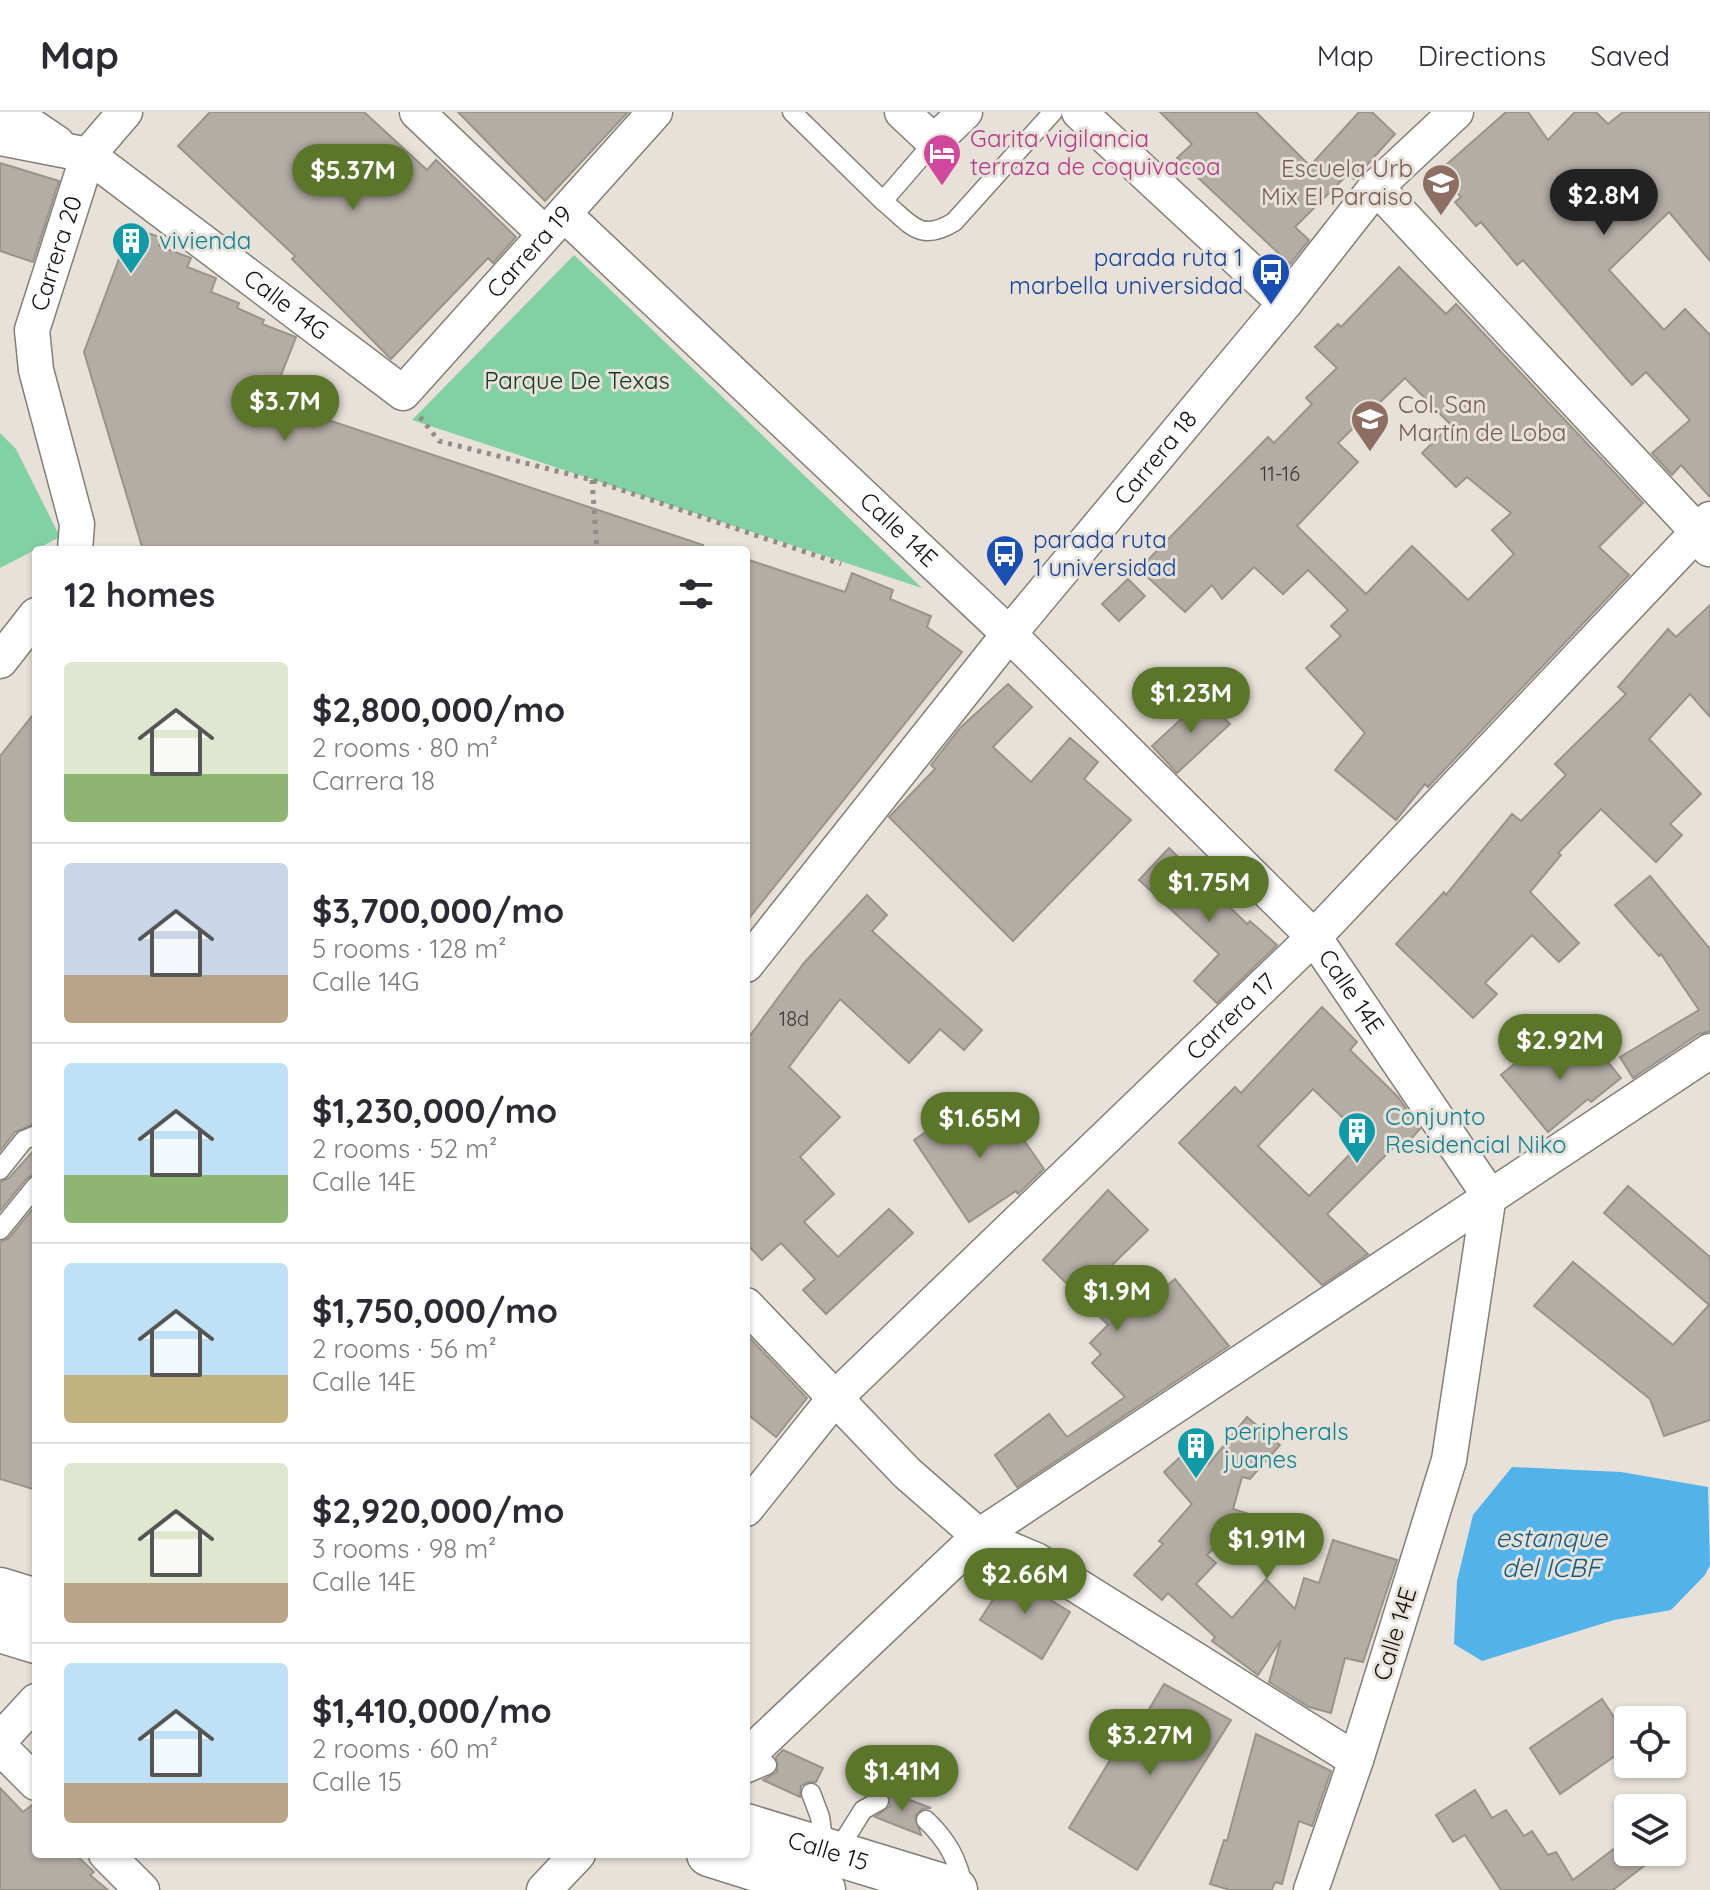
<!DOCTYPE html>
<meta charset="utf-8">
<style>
body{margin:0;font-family:Quicksand,sans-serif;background:#f7f7f7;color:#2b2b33;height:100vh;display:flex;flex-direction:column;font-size:30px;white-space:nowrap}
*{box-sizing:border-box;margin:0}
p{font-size:26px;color:#7c7c81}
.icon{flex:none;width:44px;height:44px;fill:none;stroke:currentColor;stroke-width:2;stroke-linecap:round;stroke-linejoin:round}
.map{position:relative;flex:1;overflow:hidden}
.panel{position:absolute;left:32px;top:434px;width:718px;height:1312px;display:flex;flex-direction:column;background:#fff;border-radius:8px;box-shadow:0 2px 6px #0004}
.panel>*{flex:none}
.controls{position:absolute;left:1614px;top:1594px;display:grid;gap:16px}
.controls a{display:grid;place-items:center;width:72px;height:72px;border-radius:8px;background:#fff;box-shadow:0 2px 6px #0004;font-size:40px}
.price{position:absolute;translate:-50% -68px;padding:0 18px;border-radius:28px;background:#5b762a;color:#fff;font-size:26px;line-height:52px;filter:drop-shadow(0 2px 4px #0008)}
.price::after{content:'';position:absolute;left:50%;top:48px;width:24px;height:18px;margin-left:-12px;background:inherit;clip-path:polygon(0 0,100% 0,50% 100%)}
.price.active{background:#222;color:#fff}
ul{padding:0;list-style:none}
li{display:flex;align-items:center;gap:24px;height:200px;padding:0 32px}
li+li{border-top:2px solid #e1e1e2}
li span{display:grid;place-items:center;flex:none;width:224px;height:160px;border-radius:8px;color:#555}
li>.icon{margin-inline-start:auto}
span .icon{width:96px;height:96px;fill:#fffc;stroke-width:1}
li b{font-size:34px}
h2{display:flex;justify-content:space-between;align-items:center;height:96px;padding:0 32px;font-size:34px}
header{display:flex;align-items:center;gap:48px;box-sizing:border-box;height:112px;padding:0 40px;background:#fff;border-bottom:2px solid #e1e1e2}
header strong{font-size:38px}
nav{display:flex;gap:44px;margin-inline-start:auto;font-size:28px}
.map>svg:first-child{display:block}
.green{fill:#83d0a3}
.water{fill:#51b3ea}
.building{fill:#b4ada6;stroke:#99938c;stroke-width:2;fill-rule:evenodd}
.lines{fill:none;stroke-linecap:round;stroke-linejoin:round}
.lane-casing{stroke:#837f77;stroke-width:21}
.street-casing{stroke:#837f77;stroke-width:37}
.highway-casing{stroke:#837f77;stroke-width:47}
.path{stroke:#918c87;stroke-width:5;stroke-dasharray:4 6;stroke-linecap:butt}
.lane{stroke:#fff;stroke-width:18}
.street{stroke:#fff;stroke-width:34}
.highway{stroke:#fff;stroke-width:44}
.labels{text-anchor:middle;stroke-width:6;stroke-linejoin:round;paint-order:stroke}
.number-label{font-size:20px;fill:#3a3734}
.hotel-label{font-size:24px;fill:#b23c85;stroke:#e7e1d9;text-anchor:start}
.education-label{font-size:24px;fill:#785e54;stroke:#e7e1d9;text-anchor:end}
.culture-label{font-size:24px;fill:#0d838f;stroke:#e7e1d9;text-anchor:start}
.street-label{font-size:24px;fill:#12100e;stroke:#e7e1d9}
.transit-label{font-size:24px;fill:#164399;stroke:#e7e1d9;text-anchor:end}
.park-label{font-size:24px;fill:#113a25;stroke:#e7e1d9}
.water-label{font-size:26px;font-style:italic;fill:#105b80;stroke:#e7e1d9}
</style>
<header>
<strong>Map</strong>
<nav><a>Map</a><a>Directions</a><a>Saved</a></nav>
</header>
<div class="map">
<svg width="1710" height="1778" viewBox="0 0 1710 1778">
<rect width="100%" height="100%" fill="#e7e1d9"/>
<g class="green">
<polygon points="574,143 922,476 412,308"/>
<polygon points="0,321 16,337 60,425 0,456"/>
</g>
<polygon class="water" points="1512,1355 1621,1360 1708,1375 1710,1453 1705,1463 1671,1498 1614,1508 1482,1549 1454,1532 1457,1469 1473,1403"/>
<g class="building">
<polygon points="210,0 364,0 427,58 436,48 516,125 493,151 488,146 391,247 292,147 295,144 178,34"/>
<polygon points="458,0 628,0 545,89"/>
<polygon points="1160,0 1256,0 1310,54 1359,0 1372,0 1395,22 1354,67 1348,62 1295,115 1309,128 1290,152 1177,46 1192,32"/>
<polygon points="1506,0 1528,0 1548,28 1575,0 1596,0 1608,12 1623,0 1710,0 1710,149 1669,100 1609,158 1664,218 1685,197 1710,223 1710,385 1681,353 1672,363 1652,341 1690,308 1646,260 1632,273 1523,148 1517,153 1481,110 1476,114 1455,90 1461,85 1438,60"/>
<polygon points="0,51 59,69 33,150 0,139"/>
<polygon points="131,115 162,126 159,134 191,146 187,155 216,166 211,180 239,191 237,196 264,208 262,212 296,225 271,289 703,433 703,438 143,438 84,240"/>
<path d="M 1399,155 L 1446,202 L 1456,192 L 1643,391 L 1599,435 L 1629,463 L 1428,675 L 1425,672 L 1396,708 L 1335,658 L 1365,621 L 1306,556 L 1341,524 L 1331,514 L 1348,498 L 1308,458 L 1283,482 L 1254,455 L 1222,487 L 1212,473 L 1185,500 L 1139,457 L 1268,325 L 1274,331 L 1312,292 L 1306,286 L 1337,256 L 1315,235 L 1338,212 L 1341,215 ZM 1405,266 L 1451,313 L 1422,341 L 1456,375 L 1467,365 L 1511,401 L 1492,418 L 1514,442 L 1468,488 L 1412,434 L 1366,482 L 1297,414 L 1358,350 L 1338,331 Z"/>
<polygon points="746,447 845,480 852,461 893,478 890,487 931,504 927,515 962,540 746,810"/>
<polygon points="1128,467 1145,484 1119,509 1102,492"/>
<polygon points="1710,493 1710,605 1690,582 1649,627 1701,682 1670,712 1682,723 1656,750 1601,697 1558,741 1561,743 1530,780 1579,831 1559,850 1532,823 1485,871 1497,882 1473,906 1396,832 1444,780 1446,783 1512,702 1521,709 1566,663 1555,652 1626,582 1618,575 1668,517 1676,525"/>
<polygon points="1008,572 1032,595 993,635 1031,670 1070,626 1098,650 1084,667 1131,708 1013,829 889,705 935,657 931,653 960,616"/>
<polygon points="1204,586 1230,612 1177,661 1152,634"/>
<polygon points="36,599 36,1011 15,1020 0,1039 0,644"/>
<polygon points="1169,736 1247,812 1250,809 1277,833 1217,891 1194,869 1219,842 1139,768"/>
<polygon points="1650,764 1710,837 1710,919 1699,922 1633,966 1620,945 1699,898 1661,842 1659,844 1615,793"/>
<polygon points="867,783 887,803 872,819 982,918 964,938 940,917 909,951 840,887 789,955 840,1005 800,1045 834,1082 804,1110 838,1145 889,1097 913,1121 826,1202 803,1178 815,1167 781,1131 762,1148 746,1131 746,929 804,851"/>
<path d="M 1322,895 L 1357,930 L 1350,938 L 1398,985 L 1420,1017 L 1401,1038 L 1396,1033 L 1327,1102 L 1368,1142 L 1322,1173 L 1179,1031 L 1235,975 L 1241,981 ZM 1313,977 L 1365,1027 L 1309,1084 L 1258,1034 Z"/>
<polygon points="1590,928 1621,966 1591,990 1588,987 1548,1020 1501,963 1541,930 1559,953"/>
<polygon points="996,988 1044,1057 1018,1082 1016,1079 969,1110 914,1028 948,1005 955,1017"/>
<polygon points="36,1036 36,1062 27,1066 0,1099 0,1070 9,1066"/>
<polygon points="1628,1074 1710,1145 1710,1308 1664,1324 1650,1287 1534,1194 1573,1150 1673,1233 1709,1193 1604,1101"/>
<polygon points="1108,1078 1148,1118 1111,1154 1147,1190 1175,1167 1229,1234 1017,1375 995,1343 1049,1302 1067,1325 1125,1285 1092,1251 1101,1242 1090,1231 1108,1213 1043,1148"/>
<polygon points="36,1093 36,1378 0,1367 0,1130 9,1126"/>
<polygon points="746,1222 807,1286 776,1325 746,1301"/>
<polygon points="1247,1305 1280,1333 1250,1367 1242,1365 1233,1397 1249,1402 1207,1443 1216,1451 1196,1472 1232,1506 1266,1467 1295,1497 1304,1466 1319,1471 1333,1428 1397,1448 1363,1550 1345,1546 1331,1601 1309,1595 1269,1570 1281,1528 1258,1563 1212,1529 1215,1525 1168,1481 1162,1488 1134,1463 1163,1432 1159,1429 1192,1392 1164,1360 1191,1335 1208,1353"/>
<polygon points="1009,1462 1070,1500 1042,1547 980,1508"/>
<polygon points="1164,1572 1231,1608 1137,1758 1069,1716 1118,1635 1124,1639"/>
<polygon points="1602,1587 1628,1626 1628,1635 1560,1682 1530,1636"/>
<polygon points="1256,1622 1331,1659 1312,1714 1299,1709 1282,1772 1275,1770 1272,1778 1230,1778 1210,1772 1224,1728 1227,1729"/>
<polygon points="783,1638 823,1656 816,1670 808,1670 801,1674 800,1685 763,1668 777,1660 776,1645"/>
<polygon points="0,1676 23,1700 36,1690 36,1742 75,1742 94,1760 90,1763 108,1778 0,1778"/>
<polygon points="1475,1678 1492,1706 1506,1698 1524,1724 1532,1719 1548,1743 1556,1740 1573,1768 1628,1726 1628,1740 1662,1740 1613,1778 1501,1778 1465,1723 1453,1730 1436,1703"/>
<polygon points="886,1679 931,1696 922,1697 915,1704 921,1723 875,1705 890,1694"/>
</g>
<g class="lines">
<g class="lane-casing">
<g id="lane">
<polyline points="792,0 883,89 934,30"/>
<path d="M 883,89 C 911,112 919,131 954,110 L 1053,0"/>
<polyline points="0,1058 24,1028 36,1023"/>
<polyline points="0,1118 36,1074"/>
<polyline points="746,1662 767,1653 752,1639"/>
<polyline points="811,1681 820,1705 824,1735"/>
<path d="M 926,1708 C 948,1729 958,1748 964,1778"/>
<polyline points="836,1741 863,1698 879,1689"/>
</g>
</g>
<g class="street-casing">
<g id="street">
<polyline points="11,0 57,31"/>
<polyline points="417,0 545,122"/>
<polyline points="902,0 934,30 965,0"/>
<polyline points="1079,0 1285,191"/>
<path id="s1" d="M 0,26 L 88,43 L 403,281 L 655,0"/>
<polyline points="1376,75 1697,419 1709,437"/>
<path id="s2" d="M 564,102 L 1009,522 L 1314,825 L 1489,1083 L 1449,1348 L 1356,1648 L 1311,1778"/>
<path id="s3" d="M 75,438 L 77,412 L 36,258 L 32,218 L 88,43 L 125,0"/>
<polyline points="0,549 36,503"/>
<path id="s4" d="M 746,853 L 1009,522 L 1285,191 L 1376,75 L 1456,0"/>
<polyline points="746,1193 907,1361 979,1424 1036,1448 1356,1648"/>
<path id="s5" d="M 746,1397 L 834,1287 L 1314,825 L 1710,407"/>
<polyline points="0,1628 36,1589"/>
<polyline points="0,1635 36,1671"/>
<polyline points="746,1645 979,1424 1710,939"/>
<polyline points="106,1742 142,1778"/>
<polyline points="544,1778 578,1742"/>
</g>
</g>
<g class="highway-casing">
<g id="highway">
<polyline points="0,1478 36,1489"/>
<polyline points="0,1518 36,1529"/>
<path id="s6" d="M 746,1714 L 955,1778"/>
<polyline points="709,1742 823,1778"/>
</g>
</g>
<g class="path">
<polyline points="420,305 439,329 592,368 841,452"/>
<polyline points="592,368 597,438"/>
</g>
<use href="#lane" class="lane"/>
<use href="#street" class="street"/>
<use href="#highway" class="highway"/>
</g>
<defs>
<g id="hotel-pin" transform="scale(2)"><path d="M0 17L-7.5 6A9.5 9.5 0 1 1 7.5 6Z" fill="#d1479c" stroke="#e7e1d9"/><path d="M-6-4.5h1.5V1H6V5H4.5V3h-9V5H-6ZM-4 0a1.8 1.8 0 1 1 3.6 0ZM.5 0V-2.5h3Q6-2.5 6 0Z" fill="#fff"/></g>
<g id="school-pin" transform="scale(2)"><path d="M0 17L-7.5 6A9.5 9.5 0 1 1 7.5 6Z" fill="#8d6e63" stroke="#e7e1d9"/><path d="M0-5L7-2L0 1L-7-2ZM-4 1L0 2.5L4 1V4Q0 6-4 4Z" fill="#fff"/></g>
<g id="building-pin" transform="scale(2)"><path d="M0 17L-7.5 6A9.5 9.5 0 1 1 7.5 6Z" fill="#0f9aa8" stroke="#e7e1d9"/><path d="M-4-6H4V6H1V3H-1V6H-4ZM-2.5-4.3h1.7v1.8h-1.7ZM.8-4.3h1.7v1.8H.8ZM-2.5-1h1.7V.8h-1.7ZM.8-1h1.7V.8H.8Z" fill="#fff"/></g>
<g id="bus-pin" transform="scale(2)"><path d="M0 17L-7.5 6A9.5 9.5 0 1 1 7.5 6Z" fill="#1a4fb4" stroke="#e7e1d9"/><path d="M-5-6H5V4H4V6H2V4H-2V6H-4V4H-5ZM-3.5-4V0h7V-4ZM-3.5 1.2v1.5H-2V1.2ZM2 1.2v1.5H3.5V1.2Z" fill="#fff"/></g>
</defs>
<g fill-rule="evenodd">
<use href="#hotel-pin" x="942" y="41"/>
<use href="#school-pin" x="1441" y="71"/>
<use href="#building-pin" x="131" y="129"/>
<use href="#bus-pin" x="1271" y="160"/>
<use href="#school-pin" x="1370" y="307"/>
<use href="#bus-pin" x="1005" y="442"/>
<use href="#building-pin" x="1357" y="1019"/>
<use href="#building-pin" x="1196" y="1334"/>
</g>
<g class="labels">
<g class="number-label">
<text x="1280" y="369">11-16</text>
<text x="794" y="914">18d</text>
</g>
<g class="hotel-label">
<text x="970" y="35">Garita vigilancia<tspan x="970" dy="28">terraza de coquivacoa</tspan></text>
</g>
<g class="education-label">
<text x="1413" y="65">Escuela Urb<tspan x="1413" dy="28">Mix El Paraiso</tspan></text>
<text x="1398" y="301" text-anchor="start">Col. San<tspan x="1398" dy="28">Martín de Loba</tspan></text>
</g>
<g class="culture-label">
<text x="159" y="137">vivienda</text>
<text x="1385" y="1013">Conjunto<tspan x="1385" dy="28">Residencial Niko</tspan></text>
<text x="1224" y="1328">peripherals<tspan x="1224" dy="28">juanes</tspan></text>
</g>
<g class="street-label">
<text dy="8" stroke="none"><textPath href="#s1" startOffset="674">Carrera 19</textPath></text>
<text dy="8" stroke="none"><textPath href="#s3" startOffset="306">Carrera 20</textPath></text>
<text dy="8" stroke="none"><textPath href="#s1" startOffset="338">Calle 14G</textPath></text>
<text dy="8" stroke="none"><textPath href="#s4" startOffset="652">Carrera 18</textPath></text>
<text dy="8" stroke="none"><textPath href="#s2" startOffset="460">Calle 14E</textPath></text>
<text dy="8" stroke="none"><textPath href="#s2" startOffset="1108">Calle 14E</textPath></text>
<text dy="8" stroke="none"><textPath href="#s5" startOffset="692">Carrera 17</textPath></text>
<text transform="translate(1395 1522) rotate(-73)" y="8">Calle 14E</text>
<text dy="8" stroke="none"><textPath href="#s6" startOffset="86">Calle 15</textPath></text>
</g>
<g class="transit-label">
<text x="1243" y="154">parada ruta 1<tspan x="1243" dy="28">marbella universidad</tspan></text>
<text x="1033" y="436" text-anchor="start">parada ruta<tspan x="1033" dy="28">1 universidad</tspan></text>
</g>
<g class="park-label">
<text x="577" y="277">Parque De Texas</text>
</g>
<g class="water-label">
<text x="1551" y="1435">estanque<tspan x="1551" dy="30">del ICBF</tspan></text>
</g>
</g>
</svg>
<div class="controls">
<a><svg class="icon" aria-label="locate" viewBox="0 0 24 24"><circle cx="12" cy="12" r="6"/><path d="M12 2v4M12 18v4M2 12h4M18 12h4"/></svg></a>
<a><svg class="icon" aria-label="layers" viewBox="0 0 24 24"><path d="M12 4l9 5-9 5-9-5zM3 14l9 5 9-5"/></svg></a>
</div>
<b class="price" style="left:353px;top:100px">$5.37M</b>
<b class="price active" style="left:1604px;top:125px">$2.8M</b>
<b class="price" style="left:285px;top:331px">$3.7M</b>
<b class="price" style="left:1191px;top:623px">$1.23M</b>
<b class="price" style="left:1209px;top:812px">$1.75M</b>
<b class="price" style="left:1560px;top:970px">$2.92M</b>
<b class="price" style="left:980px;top:1048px">$1.65M</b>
<b class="price" style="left:1117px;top:1221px">$1.9M</b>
<b class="price" style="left:1267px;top:1469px">$1.91M</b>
<b class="price" style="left:1025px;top:1504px">$2.66M</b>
<b class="price" style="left:1150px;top:1665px">$3.27M</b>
<b class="price" style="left:902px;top:1701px">$1.41M</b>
<section class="panel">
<h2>12 homes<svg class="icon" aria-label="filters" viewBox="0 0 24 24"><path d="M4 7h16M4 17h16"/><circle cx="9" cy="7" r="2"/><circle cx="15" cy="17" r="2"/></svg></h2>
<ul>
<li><span style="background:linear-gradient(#dfe7d0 70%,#8fb573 0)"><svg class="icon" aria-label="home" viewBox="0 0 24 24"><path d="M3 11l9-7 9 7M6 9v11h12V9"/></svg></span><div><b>$2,800,000/mo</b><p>2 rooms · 80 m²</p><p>Carrera 18</p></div></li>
<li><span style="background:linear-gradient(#c9d6e8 70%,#b9a48a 0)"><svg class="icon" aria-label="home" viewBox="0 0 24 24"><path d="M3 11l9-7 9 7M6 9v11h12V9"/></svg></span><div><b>$3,700,000/mo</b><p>5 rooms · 128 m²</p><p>Calle 14G</p></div></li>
<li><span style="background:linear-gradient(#bfe0f5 70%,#8fb573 0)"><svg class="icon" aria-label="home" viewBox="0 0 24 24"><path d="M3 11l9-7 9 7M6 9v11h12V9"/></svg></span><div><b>$1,230,000/mo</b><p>2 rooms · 52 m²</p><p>Calle 14E</p></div></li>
<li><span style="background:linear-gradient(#bfe0f5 70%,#c2b280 0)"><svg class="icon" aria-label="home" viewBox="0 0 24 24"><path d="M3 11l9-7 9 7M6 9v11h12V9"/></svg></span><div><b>$1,750,000/mo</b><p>2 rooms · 56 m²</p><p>Calle 14E</p></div></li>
<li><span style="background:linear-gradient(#dfe7d0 75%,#b9a48a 0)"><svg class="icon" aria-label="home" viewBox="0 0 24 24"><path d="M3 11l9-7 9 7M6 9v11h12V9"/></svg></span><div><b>$2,920,000/mo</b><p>3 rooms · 98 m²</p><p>Calle 14E</p></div></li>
<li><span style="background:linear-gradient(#bfe0f5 75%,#b9a48a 0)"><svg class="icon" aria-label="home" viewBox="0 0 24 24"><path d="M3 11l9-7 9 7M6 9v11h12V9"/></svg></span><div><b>$1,410,000/mo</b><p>2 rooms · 60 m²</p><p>Calle 15</p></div></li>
</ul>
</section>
</div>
